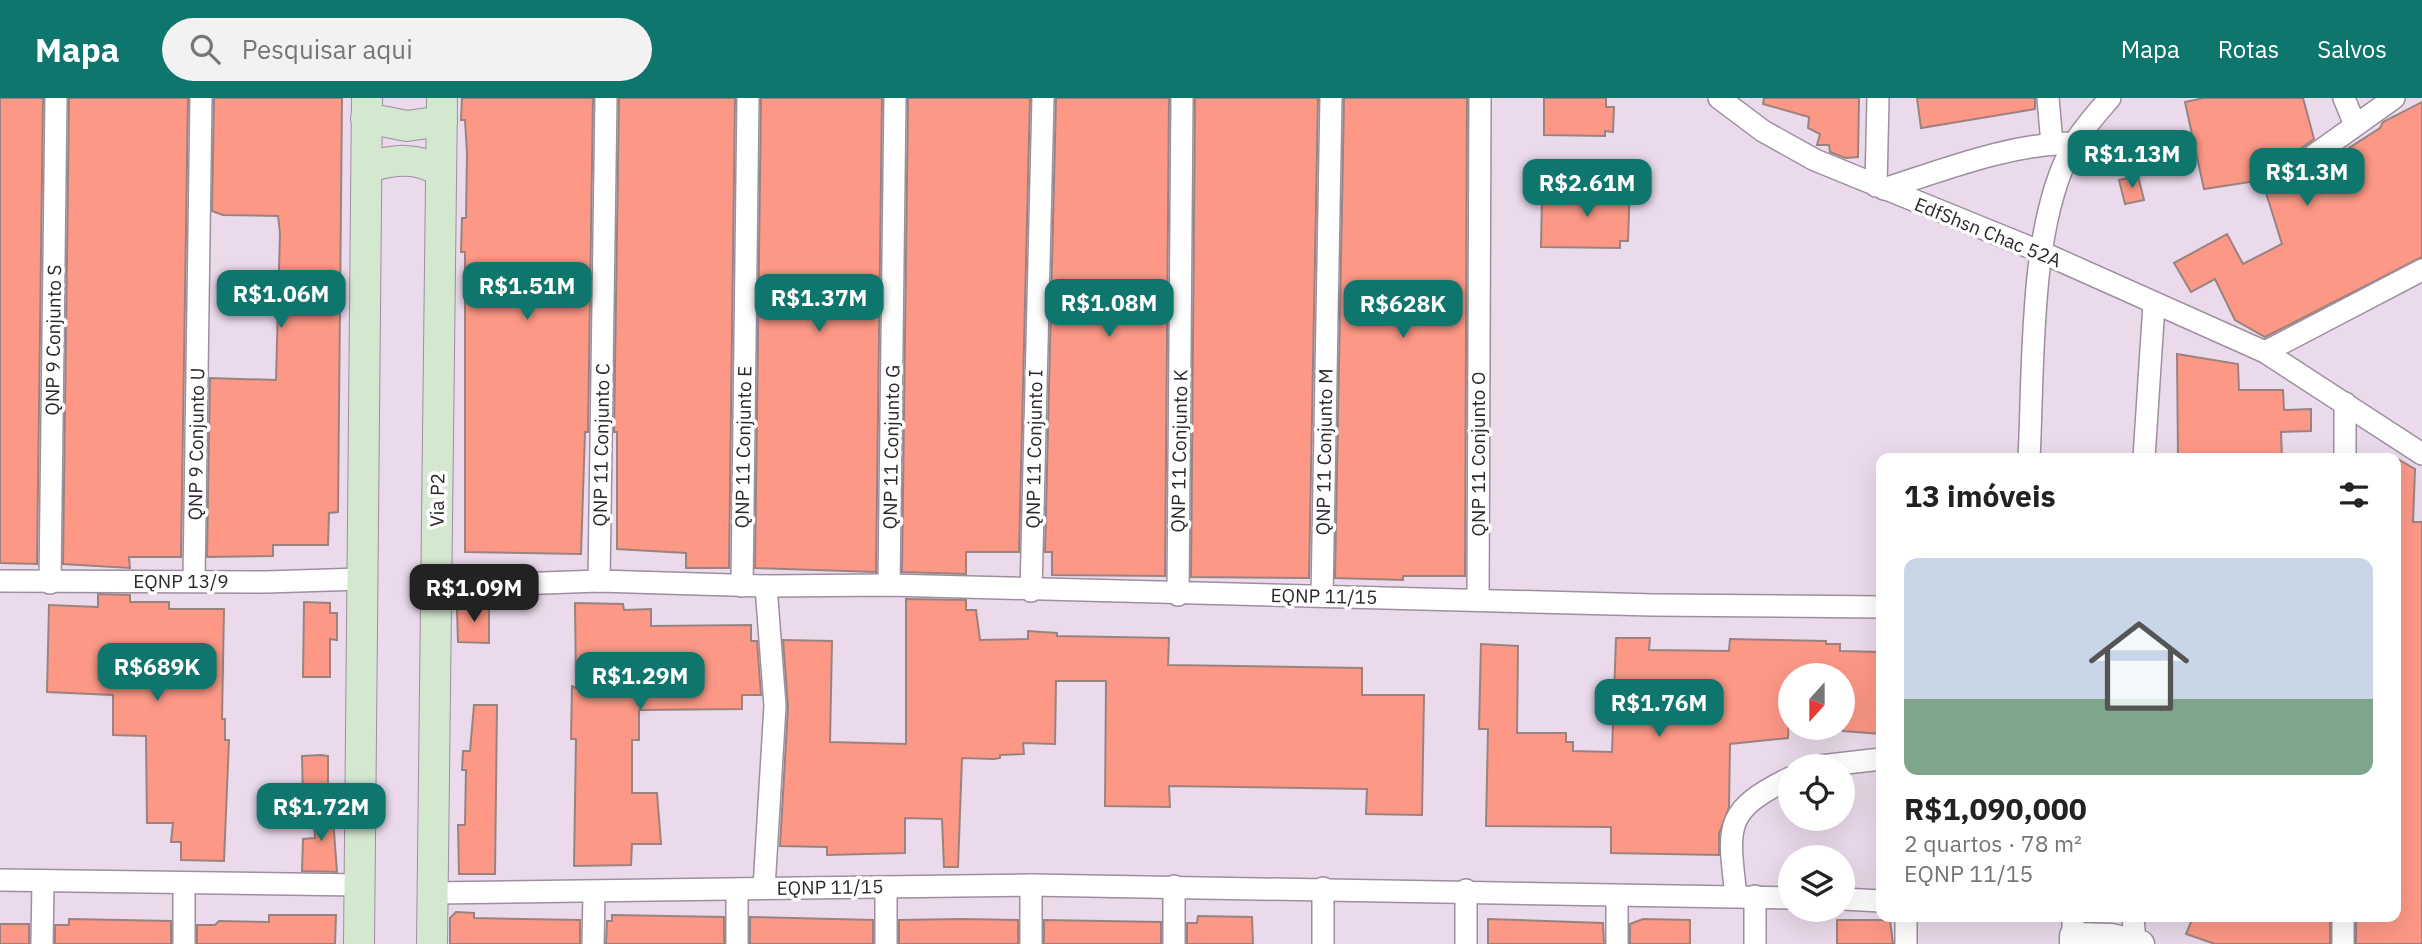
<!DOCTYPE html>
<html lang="pt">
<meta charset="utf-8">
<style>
body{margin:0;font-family:"IBM Plex Sans",sans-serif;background:#f2f2f2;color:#222;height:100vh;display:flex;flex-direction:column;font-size:26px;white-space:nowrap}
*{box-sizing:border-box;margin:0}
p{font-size:23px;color:#767676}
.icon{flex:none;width:38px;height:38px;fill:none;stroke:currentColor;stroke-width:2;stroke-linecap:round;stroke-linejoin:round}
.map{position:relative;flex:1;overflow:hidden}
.details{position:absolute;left:1876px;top:355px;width:525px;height:469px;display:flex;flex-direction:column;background:#fff;border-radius:14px;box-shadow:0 7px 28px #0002}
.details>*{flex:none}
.needle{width:46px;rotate:201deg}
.tools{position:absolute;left:1778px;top:565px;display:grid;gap:14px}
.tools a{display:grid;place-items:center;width:77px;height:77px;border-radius:50%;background:#fff;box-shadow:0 7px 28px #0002;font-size:35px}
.price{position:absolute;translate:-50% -60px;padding:0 16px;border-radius:14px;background:#0f766e;color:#fff;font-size:23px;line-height:46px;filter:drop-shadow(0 2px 4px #0008)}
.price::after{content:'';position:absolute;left:50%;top:42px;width:21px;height:16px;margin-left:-10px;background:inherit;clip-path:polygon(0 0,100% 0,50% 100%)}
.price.selected{background:#222;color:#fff}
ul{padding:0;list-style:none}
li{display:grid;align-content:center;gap:14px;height:371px;padding:0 28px}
li span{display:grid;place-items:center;height:217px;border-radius:14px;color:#555}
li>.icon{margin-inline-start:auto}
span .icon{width:126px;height:126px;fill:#fffc;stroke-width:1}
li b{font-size:30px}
h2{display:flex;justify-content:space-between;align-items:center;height:84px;padding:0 28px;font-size:30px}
header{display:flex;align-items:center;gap:42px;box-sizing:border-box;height:98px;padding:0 35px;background:#0f766e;color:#fff}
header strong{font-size:33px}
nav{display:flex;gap:38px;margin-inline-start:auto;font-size:24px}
.search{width:490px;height:63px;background:#f2f2f2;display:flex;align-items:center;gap:18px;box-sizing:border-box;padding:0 24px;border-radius:38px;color:#767676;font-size:26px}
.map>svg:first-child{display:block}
.building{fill:#fd9886;stroke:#9a837f;stroke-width:2}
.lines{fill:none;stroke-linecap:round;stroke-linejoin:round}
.minor-casing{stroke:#9d8f9f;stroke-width:24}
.tertiary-casing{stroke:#9d8f9f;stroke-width:29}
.secondary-casing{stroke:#9d8f9f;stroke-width:32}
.minor{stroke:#fff;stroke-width:21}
.tertiary{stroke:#fff;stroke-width:26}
.secondary{stroke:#d4e8d0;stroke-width:30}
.labels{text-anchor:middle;stroke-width:7;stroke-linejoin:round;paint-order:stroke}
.street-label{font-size:19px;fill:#2d272e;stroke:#fff}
</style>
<header>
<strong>Mapa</strong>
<div class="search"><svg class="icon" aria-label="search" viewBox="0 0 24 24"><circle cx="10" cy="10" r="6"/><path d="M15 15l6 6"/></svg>Pesquisar aqui</div>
<nav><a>Mapa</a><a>Rotas</a><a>Salvos</a></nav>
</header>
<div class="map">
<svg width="2422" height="846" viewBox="0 0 2422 846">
<rect width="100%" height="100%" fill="#eadaeb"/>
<g class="building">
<polygon points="0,0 43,0 37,466 0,465"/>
<polygon points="69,0 188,0 181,459 129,459 130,470 63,466"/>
<polygon points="214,0 342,0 338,414 329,415 328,447 273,447 273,458 207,459 210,280 276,282 280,135 278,118 223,117 212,113"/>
<polygon points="462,0 593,0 588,334 585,334 581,456 465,454 465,154 461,154 462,120 466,120 467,55 465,22 461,22"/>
<polygon points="619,0 735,0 729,470 686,470 686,455 617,451 617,334 614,334"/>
<polygon points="761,0 882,0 876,474 755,470"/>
<polygon points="908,0 1030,0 1019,454 966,454 966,476 902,474"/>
<polygon points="1056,0 1169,0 1165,478 1052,477 1052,454 1045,454"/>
<polygon points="1195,0 1318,0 1309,480 1191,479"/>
<polygon points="1344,0 1467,0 1465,478 1403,478 1403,482 1335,480"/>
<polygon points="1544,0 1606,0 1606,9 1614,9 1613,34 1605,33 1605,38 1544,37"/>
<polygon points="1764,0 1859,0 1858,59 1845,60 1830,54 1829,47 1817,47 1820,36 1808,30 1809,19 1763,6"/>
<polygon points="1917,0 2035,0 2035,11 1921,30"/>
<polygon points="2204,0 2303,0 2314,41 2288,60 2283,71 2286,78 2297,83 2380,30 2383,24 2422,4 2422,159 2265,239 2235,222 2215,181 2191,194 2174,165 2227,136 2243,166 2282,146 2262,82 2204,91 2185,4"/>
<polygon points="2138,78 2144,102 2125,106 2119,82"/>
<polygon points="1630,86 1628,143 1620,143 1620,150 1541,149 1542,99 1594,100 1595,87"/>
<polygon points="2177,256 2238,266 2239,292 2283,292 2284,312 2311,311 2311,333 2281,334 2282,360 2178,360"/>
<polygon points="2396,360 2415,371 2413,424 2422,424 2422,846 2356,846 2356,819 2396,819"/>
<polygon points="98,496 130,497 130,504 169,504 169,511 224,511 222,621 225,621 225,642 229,642 224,763 181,762 181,744 171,744 173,725 147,725 146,638 113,637 113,597 47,594 49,507 98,509"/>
<polygon points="906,501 966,502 966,512 976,512 980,542 1028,541 1028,533 1057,535 1057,538 1169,540 1168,567 1362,570 1362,597 1424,597 1422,717 1366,716 1367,691 1169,688 1170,709 1105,708 1106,583 1056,583 1055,646 1023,645 1024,656 1000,657 1000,660 994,661 962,660 958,769 944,769 942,721 905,720 905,755 827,757 827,749 780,748 788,609 783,542 832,543 830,644 906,646"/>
<polygon points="304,504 330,505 330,515 337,515 337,542 330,541 330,579 303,579"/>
<polygon points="575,505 623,506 624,512 651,511 651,528 751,527 751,543 757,543 761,597 742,597 742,611 639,612 639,642 632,642 632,695 657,695 661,746 632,746 631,767 574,768 576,641 571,641 572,588 576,590"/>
<polygon points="470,507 489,507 489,545 458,544 457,512"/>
<polygon points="1616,540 1650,540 1649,552 1729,553 1730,541 1777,542 1826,543 1826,546 1840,546 1840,553 1881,554 1881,636 1843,633 1843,578 1790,578 1788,640 1730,646 1729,709 1719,736 1719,757 1611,755 1611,729 1486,728 1488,631 1479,631 1481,546 1518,548 1517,635 1566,635 1566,644 1573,644 1573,653 1612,654"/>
<polygon points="474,607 497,607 495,776 459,776 458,727 465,727 466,672 462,672 463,653 470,653"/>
<polygon points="321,657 328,658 328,701 303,701 302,658"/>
<polygon points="332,707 337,774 302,773 303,741 315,740 313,709"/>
<polygon points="456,814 474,815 474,820 580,822 580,846 450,846 450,820"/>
<polygon points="269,817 336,817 335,846 197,846 197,827 215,827 219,823 269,824"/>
<polygon points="612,817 724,819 724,846 606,846 607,823 612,823"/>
<polygon points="1198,818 1252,819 1253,846 1187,846 1187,825 1197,825"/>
<polygon points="750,819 873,822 873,846 750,846"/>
<polygon points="2193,819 2330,819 2330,846 2215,846 2186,836"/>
<polygon points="69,821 171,823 171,846 55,846 55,827 69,827"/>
<polygon points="962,821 1018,822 1018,846 899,846 899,822"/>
<polygon points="1488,821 1603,825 1604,846 1488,846"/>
<polygon points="1643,821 1690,822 1690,846 1630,846 1630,826"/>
<polygon points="1044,822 1161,824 1161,846 1044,846"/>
<polygon points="1837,822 1890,822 1893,846 1837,846"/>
<rect x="0" y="826" width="29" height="20"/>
</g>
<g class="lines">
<g class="minor-casing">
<g id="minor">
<polyline points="1719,0 1763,33 1815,62 2041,154 2265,254 2422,356"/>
<polyline points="2048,0 2052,46"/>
<polyline points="2344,0 2355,27"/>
<polyline points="2296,70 2394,0"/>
<polyline points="1876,88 1878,0"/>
<path d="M 1884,91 C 1946,71 2009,46 2074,45"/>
<polyline points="2265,254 2422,172"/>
<path d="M 2029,360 C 2034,269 2028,125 2074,46 C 2084,29 2098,14 2110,0"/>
<polyline points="2144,360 2154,206"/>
<polyline points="2345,360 2345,305"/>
<polyline points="194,482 201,0"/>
<polyline points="0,483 266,484 361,481"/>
<polyline points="599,483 606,0"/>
<polyline points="50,485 56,0"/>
<polyline points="889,487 895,0"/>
<polyline points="742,488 748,0"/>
<polyline points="436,489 599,483 766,488 889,487 1653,507 1881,509"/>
<polyline points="1031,493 1043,0"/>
<polyline points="1178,497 1182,0"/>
<polyline points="1322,498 1331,0"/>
<polyline points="1478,502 1480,0"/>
<polyline points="1820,668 1881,661"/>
<polyline points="0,782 359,787"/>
<polyline points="764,790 775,608 766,488"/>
<polyline points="433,795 1031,787 1790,800"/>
<path d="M 1736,798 C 1728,728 1723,713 1790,680"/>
<polyline points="1843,801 1881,803"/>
<polyline points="2133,819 2135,844"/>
<polyline points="2073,838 2073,819"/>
<polyline points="42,846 43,783"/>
<polyline points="184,846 184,785"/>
<polyline points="593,846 594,795"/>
<polyline points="737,846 737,791"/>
<polyline points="886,846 886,789"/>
<polyline points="1031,846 1031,787"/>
<polyline points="1174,846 1174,788"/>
<polyline points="1323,846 1323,790"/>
<polyline points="1466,846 1466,792"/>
<polyline points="1617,846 1617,798"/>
<polyline points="1755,846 1755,798"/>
<polyline points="1906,846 1906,819"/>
<polyline points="2343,846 2343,819"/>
</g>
</g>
<g class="tertiary-casing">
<polyline id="tertiary" points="2073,846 2073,838 2111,839 2141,846"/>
</g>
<g class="secondary-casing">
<g id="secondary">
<polyline points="366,20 407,28 442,23"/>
<path d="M 367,69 C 393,62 417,58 441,74"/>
<polyline points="359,846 367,0"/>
<polyline points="432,846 442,0"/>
</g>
</g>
<use href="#minor" class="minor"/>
<use href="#tertiary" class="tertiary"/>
<use href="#secondary" class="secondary"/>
</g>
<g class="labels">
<g class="street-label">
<text transform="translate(1988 134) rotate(22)" y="7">EdfShsn Chac 52A</text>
<text transform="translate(53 242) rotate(-89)" y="7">QNP 9 Conjunto S</text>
<text transform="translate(196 346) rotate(-89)" y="7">QNP 9 Conjunto U</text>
<text transform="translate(601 347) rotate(-89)" y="7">QNP 11 Conjunto C</text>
<text transform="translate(743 349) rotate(-89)" y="7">QNP 11 Conjunto E</text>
<text transform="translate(891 349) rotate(-89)" y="7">QNP 11 Conjunto G</text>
<text transform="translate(1034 351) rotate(-89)" y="7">QNP 11 Conjunto I</text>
<text transform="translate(1179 353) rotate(-89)" y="7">QNP 11 Conjunto K</text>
<text transform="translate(1324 354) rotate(-89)" y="7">QNP 11 Conjunto M</text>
<text transform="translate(1478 356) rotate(-90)" y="7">QNP 11 Conjunto O</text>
<text transform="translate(437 402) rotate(-89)" y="7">Via P2</text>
<text x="181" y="490">EQNP 13/9</text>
<text transform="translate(1324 498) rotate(1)" y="7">EQNP 11/15</text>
<text transform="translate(830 789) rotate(-1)" y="7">EQNP 11/15</text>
</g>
</g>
</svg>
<div class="tools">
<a><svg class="needle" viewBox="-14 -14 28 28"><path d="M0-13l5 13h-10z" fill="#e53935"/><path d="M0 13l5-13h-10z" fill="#767676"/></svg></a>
<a><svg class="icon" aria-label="locate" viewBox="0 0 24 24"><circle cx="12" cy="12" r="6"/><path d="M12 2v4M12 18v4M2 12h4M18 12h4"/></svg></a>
<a><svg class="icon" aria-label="layers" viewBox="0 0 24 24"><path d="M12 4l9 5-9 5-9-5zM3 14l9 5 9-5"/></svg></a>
</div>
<b class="price" style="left:2132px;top:92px">R$1.13M</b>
<b class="price" style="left:2307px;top:110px">R$1.3M</b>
<b class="price" style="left:1587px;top:121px">R$2.61M</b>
<b class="price" style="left:527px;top:224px">R$1.51M</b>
<b class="price" style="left:281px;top:232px">R$1.06M</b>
<b class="price" style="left:819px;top:236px">R$1.37M</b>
<b class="price" style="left:1109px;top:241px">R$1.08M</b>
<b class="price" style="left:1403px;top:242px">R$628K</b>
<b class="price selected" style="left:474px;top:526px">R$1.09M</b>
<b class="price" style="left:157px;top:605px">R$689K</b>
<b class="price" style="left:640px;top:614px">R$1.29M</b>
<b class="price" style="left:1659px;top:641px">R$1.76M</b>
<b class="price" style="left:321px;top:745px">R$1.72M</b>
<section class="details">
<h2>13 imóveis<svg class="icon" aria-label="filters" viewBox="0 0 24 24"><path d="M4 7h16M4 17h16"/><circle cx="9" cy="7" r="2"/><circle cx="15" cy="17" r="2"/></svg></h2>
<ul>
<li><span style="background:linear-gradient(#c9d6e8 65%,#7fa58c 0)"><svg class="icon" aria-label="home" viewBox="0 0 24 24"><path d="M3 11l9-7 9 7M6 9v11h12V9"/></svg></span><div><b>R$1,090,000</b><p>2 quartos · 78 m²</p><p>EQNP 11/15</p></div></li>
</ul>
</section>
</div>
